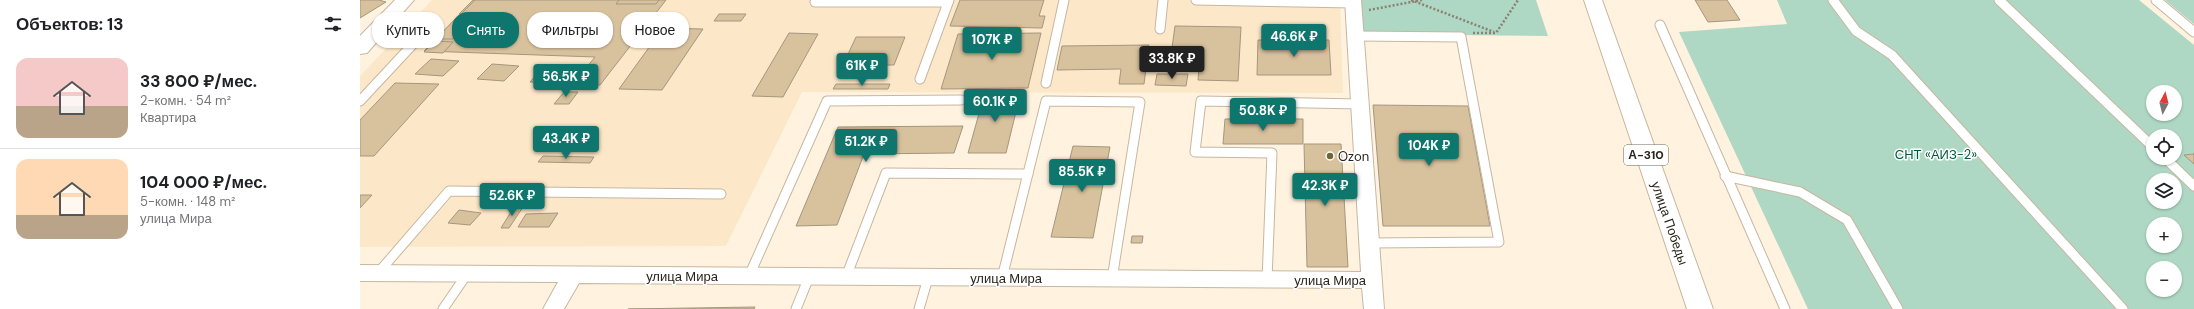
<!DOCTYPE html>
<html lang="ru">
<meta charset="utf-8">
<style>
body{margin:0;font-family:"DM Sans",sans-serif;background:#f2f2f2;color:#202124;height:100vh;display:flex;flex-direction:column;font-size:15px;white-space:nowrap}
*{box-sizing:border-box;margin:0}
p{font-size:13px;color:#757577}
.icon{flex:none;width:22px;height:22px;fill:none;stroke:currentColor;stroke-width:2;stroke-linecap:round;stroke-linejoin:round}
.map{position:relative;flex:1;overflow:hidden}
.drawer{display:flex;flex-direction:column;background:#fff;width:360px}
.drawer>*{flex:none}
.hud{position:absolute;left:12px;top:12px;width:380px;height:36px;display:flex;gap:8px}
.needle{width:26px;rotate:7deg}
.fabs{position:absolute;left:1786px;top:85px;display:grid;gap:8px}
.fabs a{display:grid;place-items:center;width:36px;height:36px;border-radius:50%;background:#fff;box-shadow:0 1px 3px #0004;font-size:20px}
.price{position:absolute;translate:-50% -34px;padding:0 9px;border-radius:4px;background:#0f766e;color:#fff;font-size:13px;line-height:26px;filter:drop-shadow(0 1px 2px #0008)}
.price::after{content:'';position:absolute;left:50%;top:24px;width:12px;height:9px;margin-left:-6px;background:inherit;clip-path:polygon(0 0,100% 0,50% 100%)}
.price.on{background:#222;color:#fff}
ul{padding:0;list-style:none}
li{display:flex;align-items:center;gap:12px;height:100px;padding:0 16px}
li+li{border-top:1px solid #e0e0e0}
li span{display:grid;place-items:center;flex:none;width:112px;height:80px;border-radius:12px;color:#555}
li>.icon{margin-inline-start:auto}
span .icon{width:48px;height:48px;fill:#fffc;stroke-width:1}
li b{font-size:17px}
h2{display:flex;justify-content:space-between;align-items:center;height:48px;padding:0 16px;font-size:17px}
.chip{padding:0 14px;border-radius:16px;background:#fff;box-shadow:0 1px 3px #0004;font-size:14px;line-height:36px}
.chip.on{background:#0f766e;color:#fff}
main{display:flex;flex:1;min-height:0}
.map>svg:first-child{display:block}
.built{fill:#fce8c8}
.green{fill:#aed8c4;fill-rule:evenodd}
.building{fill:#d8c19d;stroke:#a5967f}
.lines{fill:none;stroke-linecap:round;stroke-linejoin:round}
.service-casing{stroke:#c6b7a0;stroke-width:11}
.minor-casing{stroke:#c6b7a0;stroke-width:2}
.tertiary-casing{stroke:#c6b7a0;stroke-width:2}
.trunk-casing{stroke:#c6b7a0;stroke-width:2}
.path{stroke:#8a8173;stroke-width:2.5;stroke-dasharray:2 2;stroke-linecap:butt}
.service{stroke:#fff;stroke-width:9}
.minor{fill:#fff;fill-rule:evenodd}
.tertiary{fill:#fff;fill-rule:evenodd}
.trunk{fill:#fff;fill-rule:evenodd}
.poi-dot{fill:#6d6734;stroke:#fff;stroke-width:1.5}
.labels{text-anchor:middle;stroke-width:3;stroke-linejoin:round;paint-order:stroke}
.shield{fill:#fff;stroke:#69665f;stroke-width:1}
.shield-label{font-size:12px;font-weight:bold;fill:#29241b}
.park-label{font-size:13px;fill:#03573c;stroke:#fff}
.poi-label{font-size:13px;fill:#29241b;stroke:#fff;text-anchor:start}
.street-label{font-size:13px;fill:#29241b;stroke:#fff}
</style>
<main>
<section class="drawer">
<h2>Объектов: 13<svg class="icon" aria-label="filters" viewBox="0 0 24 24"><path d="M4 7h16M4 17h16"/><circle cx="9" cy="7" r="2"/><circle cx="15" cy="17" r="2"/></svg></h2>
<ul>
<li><span style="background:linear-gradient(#f6c9c9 60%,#b9a48a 0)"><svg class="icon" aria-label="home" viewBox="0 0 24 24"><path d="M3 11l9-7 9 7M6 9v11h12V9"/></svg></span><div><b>33 800 ₽/мес.</b><p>2-комн. · 54 m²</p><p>Квартира</p></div></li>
<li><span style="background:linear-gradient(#ffd9b3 70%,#b9a48a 0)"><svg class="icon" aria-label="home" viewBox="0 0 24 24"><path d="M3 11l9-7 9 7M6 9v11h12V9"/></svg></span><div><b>104 000 ₽/мес.</b><p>5-комн. · 148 m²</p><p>улица Мира</p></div></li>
</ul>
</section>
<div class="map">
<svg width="1834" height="309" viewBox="0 0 1834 309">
<rect width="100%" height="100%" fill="#fff2df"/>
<polygon class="built" points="72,0 980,0 983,93 442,92 366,246 0,247 0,76"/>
<g class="green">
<polygon points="999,0 1176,0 1188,36 999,34"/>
<path d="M 1417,0 L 1779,0 L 1834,45 L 1834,309 L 1448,309 L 1319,32 L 1427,24 ZM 1793,92 L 1815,92 L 1815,114 L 1793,114 ZM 1793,136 L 1815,136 L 1815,158 L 1793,158 ZM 1793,180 L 1815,180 L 1815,202 L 1793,202 ZM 1793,224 L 1815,224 L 1815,246 L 1793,246 ZM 1793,268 L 1815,268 L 1815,290 L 1793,290 Z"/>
<polygon points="1805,0 1834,0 1834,24"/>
</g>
<g class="building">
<polygon points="0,0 19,0 26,2 0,18"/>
<polygon points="113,0 130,0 116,14 99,14"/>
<polygon points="115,0 306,0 240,85 213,84 235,57 64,51"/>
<polygon points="259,0 299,0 296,4 256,4"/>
<polygon points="600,0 684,0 679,16 685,16 682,28 590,26"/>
<polygon points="1335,0 1367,0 1380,20 1348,22"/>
<polygon points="359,14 386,14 381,21 354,21"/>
<polygon points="95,19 112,19 93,39 76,39"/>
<polygon points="815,26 881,27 878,81 838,80 840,55 811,55"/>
<polygon points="303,28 343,29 302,90 259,89"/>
<polygon points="429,33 458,34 423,97 392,96"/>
<polygon points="681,33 668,88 581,89 598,34"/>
<polygon points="496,37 545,37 534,65 483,65"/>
<polygon points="898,40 969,40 971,75 897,75"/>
<polygon points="75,41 93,42 83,53 64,52"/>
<polygon points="789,45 784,84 759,84 761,69 697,70 702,46"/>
<polygon points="71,59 99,61 83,76 55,74"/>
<polygon points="132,64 159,66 144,81 117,79"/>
<polygon points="184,66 213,68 199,84 170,82"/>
<polygon points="797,74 828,74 826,86 795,85"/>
<polygon points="35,83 79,84 14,156 0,156 0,120"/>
<polygon points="476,84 530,84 528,89 473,89"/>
<polygon points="661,91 646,153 608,153 625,92"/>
<polygon points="204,92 218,92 209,104 194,104"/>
<polygon points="1013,105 1108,106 1130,226 1023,226"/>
<polygon points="865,119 943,119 943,144 863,144"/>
<polygon points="603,126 594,153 504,154 477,225 436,226 478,127"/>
<polygon points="944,144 981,144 988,267 947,267"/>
<polygon points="713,146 750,147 733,238 691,237"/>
<polygon points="1834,154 1834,164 1824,155"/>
<polygon points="183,156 234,157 230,163 178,162"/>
<polygon points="0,195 12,195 0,208"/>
<polygon points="154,207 163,207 149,228 141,228"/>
<polygon points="99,210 121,213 110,225 88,223"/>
<polygon points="198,213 189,227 158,227 166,214"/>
<polygon points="772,236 783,236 782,243 771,243"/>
<polygon points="395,307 394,309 268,309"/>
</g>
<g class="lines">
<g class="service-casing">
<g id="service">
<polyline points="836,0 993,3"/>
<polyline points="1473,0 1496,31 1532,55 1763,309"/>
<polyline points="1639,0 1793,147"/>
<polyline points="1796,0 1834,32"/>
<polyline points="455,2 588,2"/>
<polyline points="1300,25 1425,309"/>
<polyline points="800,29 803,0"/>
<polyline points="995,36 1101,37 1139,242 1009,243"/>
<polyline points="560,79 589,0"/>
<polyline points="686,83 704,0"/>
<polyline points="0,101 69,27 23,23"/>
<polyline points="1805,158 1834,186"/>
<polyline points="1365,176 1440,192 1487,220 1538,309"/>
<polyline points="18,273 89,191 361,194"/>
<polyline points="389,276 467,101 601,100"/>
<polyline points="486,277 526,173 668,174"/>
<polyline points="642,278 686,101 780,102 752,279"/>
<polyline points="907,280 912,153 835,152 841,101 1000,104"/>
<polyline points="83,309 107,274"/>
<polyline points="436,309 449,277"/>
<polyline points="559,309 568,278"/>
</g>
</g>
<g class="minor-casing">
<polygon id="minor" points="985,0 1001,0 1024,309 1004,309 1002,288 219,283 204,309 183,309 198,282 0,281 0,265 1001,272"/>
</g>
<g class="tertiary-casing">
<polygon id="tertiary" points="35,0 54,0 7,53 0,54 0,36"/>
</g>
<g class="trunk-casing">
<polygon id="trunk" points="1224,0 1242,0 1353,309 1327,309"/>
</g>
<g class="path">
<polyline points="1051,0 1134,32"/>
<polyline points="1009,10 1062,0"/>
<polyline points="1113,33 1136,33 1158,0"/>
</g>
<use href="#service" class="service"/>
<use href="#minor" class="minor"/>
<use href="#tertiary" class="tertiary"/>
<use href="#trunk" class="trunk"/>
</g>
<circle class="poi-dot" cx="970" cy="156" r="4"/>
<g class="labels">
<rect class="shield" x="1264" y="145" width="44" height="20" rx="3"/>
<g class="shield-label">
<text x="1286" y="159">А-310</text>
</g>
<g class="park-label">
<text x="1576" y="159">СНТ «АИЗ-2»</text>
</g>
<g class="poi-label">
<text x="978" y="161">Ozon</text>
</g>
<g class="street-label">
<text transform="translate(1310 223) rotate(71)" y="5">улица Победы</text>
<text x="322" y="281">улица Мира</text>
<text x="646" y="283">улица Мира</text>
<text x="970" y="285">улица Мира</text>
</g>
</g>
</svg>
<div class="fabs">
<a><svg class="needle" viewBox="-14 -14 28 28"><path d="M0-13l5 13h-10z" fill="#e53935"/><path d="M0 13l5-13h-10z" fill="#757577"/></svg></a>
<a><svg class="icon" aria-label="locate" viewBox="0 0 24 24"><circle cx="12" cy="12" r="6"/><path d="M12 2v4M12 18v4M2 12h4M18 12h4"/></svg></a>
<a><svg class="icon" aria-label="layers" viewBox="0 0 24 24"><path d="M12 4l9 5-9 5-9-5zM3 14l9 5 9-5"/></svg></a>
<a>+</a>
<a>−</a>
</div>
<b class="price" style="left:934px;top:58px">46.6K ₽</b>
<b class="price" style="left:632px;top:61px">107K ₽</b>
<b class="price on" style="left:812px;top:80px">33.8K ₽</b>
<b class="price" style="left:502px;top:87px">61K ₽</b>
<b class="price" style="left:206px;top:98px">56.5K ₽</b>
<b class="price" style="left:635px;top:123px">60.1K ₽</b>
<b class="price" style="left:903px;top:132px">50.8K ₽</b>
<b class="price" style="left:206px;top:160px">43.4K ₽</b>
<b class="price" style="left:506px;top:163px">51.2K ₽</b>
<b class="price" style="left:1069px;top:167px">104K ₽</b>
<b class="price" style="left:722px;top:193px">85.5K ₽</b>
<b class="price" style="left:965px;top:207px">42.3K ₽</b>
<b class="price" style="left:152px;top:217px">52.6K ₽</b>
<div class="hud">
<a class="chip">Купить</a>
<a class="chip on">Снять</a>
<a class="chip">Фильтры</a>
<a class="chip">Новое</a>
</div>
</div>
</main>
